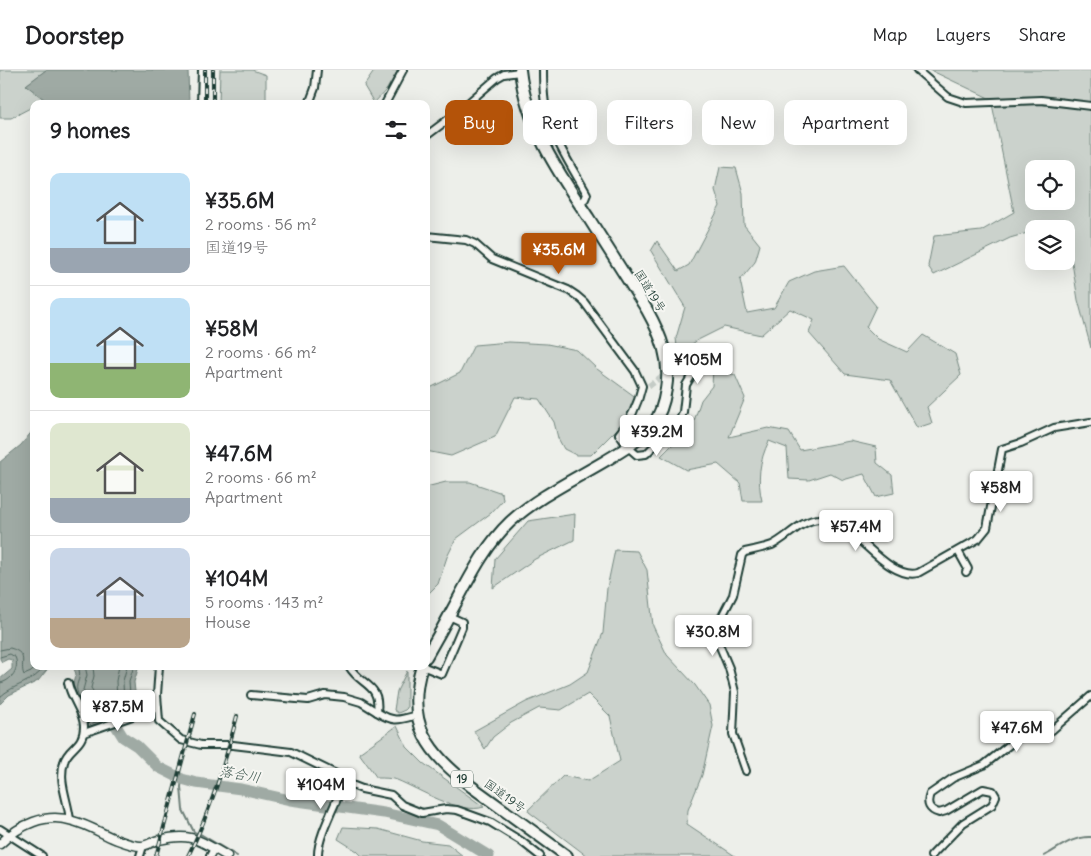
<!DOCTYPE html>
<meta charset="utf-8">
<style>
body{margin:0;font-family:Delius,"Klee One",sans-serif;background:#f2f2f2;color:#202124;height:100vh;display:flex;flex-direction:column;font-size:19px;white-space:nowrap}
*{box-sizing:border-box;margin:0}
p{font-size:16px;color:#757577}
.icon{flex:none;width:28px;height:28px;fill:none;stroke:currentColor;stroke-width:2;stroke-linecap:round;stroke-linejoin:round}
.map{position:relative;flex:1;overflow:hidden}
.details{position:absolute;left:30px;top:30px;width:400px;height:570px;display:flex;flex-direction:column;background:#fff;border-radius:10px;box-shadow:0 5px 20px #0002}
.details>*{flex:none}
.guide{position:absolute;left:445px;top:30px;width:475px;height:45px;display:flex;gap:10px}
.buttons{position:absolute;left:1025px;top:90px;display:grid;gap:10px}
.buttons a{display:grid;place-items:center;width:50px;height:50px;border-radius:10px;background:#fff;box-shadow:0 5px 20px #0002;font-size:25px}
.price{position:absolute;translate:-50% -42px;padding:0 11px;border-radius:5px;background:#fff;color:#222;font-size:16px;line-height:32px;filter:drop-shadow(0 1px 2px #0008)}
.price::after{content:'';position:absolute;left:50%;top:30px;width:15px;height:11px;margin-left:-8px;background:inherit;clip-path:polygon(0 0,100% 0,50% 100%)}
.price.current{background:#b45309;color:#fff}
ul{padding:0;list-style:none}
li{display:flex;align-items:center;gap:15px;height:125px;padding:0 20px}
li+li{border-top:1px solid #e0e0e0}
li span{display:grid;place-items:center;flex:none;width:140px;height:100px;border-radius:10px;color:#555}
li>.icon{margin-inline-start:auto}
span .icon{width:60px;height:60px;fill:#fffc;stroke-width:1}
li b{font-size:21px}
h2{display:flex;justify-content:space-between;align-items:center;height:60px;padding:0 20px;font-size:21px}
.tag{padding:0 18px;border-radius:10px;background:#fff;box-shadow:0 5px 20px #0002;font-size:18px;line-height:45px}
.tag.current{background:#b45309;color:#fff}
header{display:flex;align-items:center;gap:30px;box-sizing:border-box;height:70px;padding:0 25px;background:#fff;border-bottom:1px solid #e0e0e0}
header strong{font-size:24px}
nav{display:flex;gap:28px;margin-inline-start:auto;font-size:18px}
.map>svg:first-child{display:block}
.green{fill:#cbd2cc;stroke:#758880;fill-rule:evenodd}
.water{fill:#9faaa4;stroke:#6c7e77}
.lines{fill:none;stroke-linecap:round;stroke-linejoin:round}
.shore{stroke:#526961;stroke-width:1}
.stream{stroke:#6c7e77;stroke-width:2}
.river{stroke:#9faaa4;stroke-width:11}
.minor-tunnel{stroke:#c4cbc6;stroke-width:6;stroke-dasharray:6 3;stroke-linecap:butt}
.minor-casing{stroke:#1f3d34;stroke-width:10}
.tertiary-casing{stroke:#1f3d34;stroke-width:11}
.trunk-casing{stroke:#1f3d34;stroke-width:14}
.minor{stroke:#f6f6f2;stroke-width:6}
.tertiary{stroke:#f6f6f2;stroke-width:8}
.trunk{stroke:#f6f6f2;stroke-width:10}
.rail-casing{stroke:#1f3d34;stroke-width:4}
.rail{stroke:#f6f6f2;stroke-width:2;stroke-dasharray:5.5;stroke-linecap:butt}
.labels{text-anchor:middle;stroke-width:4;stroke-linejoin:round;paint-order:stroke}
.shield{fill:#f6f6f2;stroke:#60746d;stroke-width:1}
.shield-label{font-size:11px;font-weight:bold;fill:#1f3d34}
.street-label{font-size:12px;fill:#1f3d34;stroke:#f6f6f2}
.water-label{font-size:14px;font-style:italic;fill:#3f5850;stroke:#f6f6f2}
</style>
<header>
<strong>Doorstep</strong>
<nav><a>Map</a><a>Layers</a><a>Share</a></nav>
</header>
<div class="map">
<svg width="1091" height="786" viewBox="0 0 1091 786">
<rect width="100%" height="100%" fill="#edefea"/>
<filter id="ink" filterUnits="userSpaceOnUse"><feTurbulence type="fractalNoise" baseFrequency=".02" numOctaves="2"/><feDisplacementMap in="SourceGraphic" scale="10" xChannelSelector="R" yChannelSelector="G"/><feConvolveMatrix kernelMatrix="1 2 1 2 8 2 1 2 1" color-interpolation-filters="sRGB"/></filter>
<g filter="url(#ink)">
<g class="green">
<polygon points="0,0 46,0 26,15 45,30 38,34 34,34 34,36 11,48 0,48"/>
<polygon points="220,0 252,0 266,5 266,34 219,34"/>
<polygon points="375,0 398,0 387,19 374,33 364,16"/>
<path d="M 930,0 L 1091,0 L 1091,278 L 1078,230 L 1070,180 L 1066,177 L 1066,159 L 1034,159 L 1034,161 L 1010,168 L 934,205 L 928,196 L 934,166 L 981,161 L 1014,142 L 991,29 ZM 1034,99 L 1066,99 L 1066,131 L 1034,131 Z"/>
<polygon points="720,97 736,98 743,123 744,155 760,175 755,192 740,210 747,243 774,238 789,212 814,201 844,196 876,236 866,257 878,269 907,282 923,265 955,284 961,305 927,337 932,353 917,358 890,310 845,304 809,263 814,250 790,239 761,265 724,257 696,271 678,286 676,268 685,237 651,181 657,171 678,201 689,195 720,136 715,120"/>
<polygon points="509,272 547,274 577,280 597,299 637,328 619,357 591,385 576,385 564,379 558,368 554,352 539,329 515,327 495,367 451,386 426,381 426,320 460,303 474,275"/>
<path d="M 713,298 L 735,305 L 745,328 L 729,367 L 768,358 L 789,362 L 800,380 L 850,371 L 876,377 L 877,393 L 892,405 L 894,423 L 876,427 L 864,404 L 843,410 L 830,403 L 809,410 L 789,409 L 787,378 L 769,371 C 759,391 757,410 762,431 L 743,431 L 740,413 L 718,394 L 686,400 L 661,386 L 693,354 L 701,330 L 712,316 Z"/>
<polygon points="446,412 470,412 502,423 503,430 491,443 456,469 447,487 438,514 426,526 426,417"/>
<polygon points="575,444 574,470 535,489 493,518 495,489 528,451"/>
<polygon points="615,480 637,481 647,500 653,556 667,585 695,615 709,635 713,656 702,705 688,740 687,754 735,786 587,786 529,742 528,740 563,706 588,711 620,691 610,646 588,624 561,640 539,638 511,653 493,667 485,679 474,661 526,632 570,614 588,602 603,563 607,518"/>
<polygon points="407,601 407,638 405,640 398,643 394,640 397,621"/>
<path d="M 397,656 L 407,677 L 423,693 L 484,737 C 460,745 419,719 397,710 C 391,708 383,708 377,708 L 359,683 Z"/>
<polygon points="343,757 378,759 422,771 448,774 463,786 362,786 357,781 338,769"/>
</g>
<g class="water">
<polygon points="46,0 188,0 189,34 46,34 45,30 26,15"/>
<polygon points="34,359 34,596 50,596 38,611 9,625 0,634 0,609 12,599 12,590 8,589 2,592 0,589 0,392 21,375"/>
<path d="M 73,596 L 139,596 L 134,612 L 137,642 L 87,660 C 79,641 67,624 76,604 Z"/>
</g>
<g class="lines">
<g class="shore">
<path d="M 0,580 L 10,578 C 30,584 19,593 24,605 L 31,602 L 37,596"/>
<path d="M 0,587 L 10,584 L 15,587 C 20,598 12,611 0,613"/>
<path d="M 78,596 C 83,609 75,611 77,621 C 79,630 89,639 91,651 L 93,653 L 131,638 L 129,611 L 134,596"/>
<polyline points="85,596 87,605 83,620 95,643 98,645 124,634 123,611 127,596"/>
<polyline points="93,596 94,606 91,618 102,635 117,629 116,611 119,596"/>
<path d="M 0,627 C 13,614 34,613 45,596"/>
</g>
<g class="stream">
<polyline points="182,709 181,717 183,740 194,762 202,765 237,786"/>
<path d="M 1044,786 C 1059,778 1073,766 1091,767"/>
</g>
<polyline class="river" points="111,642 113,651 123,667 137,676 158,697 182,709 196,713 241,719 290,730 384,743 438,755 489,786"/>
<polyline class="minor-tunnel" points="649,316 677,295"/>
<g class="minor-casing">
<g id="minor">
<path d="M 543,0 C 543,14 543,29 547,43 C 555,72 573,99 587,124 L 585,129 L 579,134"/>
<polyline points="917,0 948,27 966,33 1041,30 1091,36"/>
<polyline points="201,34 202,0"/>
<polyline points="309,34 315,18 317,0"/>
<polyline points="385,34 403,0"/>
<polyline points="426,66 454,45 497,8 504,4 520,2"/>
<path d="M 426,166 L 466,170 L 475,174 L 492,189 L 568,220 L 577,226 L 584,232 L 635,301 L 642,316 C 638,334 631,350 619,364 L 628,377 L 637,385 L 646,384 L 680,350 L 683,342 L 686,315 L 698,295 L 693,281 L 677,295"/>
<polyline points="958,481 968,499 966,502"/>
<path d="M 159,596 L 157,625 L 159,651 L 181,670 L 201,675 L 233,675 L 291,682 L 336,704 L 344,712 C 337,732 317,767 318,786"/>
<path d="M 349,596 C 360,616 381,613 377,642 C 394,653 399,650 417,645"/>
<polyline points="422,596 442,604 462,557 462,552 449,546"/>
<path d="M 68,613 C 71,629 84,642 84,656 C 84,677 68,677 64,692 C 58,712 68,730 70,750"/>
<polyline points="251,625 308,630 325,625 344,627 361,632 377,642"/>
<polyline points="84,663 158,637"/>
<path d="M 746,701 L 733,664 L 735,622 L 729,598 L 716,567 L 716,558 L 733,525 L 742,485 L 745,482 C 754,480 763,478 772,475 C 787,468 801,450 819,449 C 851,445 884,511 918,503 L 978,469 L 987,458 L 1002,379 L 1021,373 L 1054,358 L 1091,352"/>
<polyline points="344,712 362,719 391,725 402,735 422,743 446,739 457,740 490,752 521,771 540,786"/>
<polyline points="0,759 42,786"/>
<polyline points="140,786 143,776"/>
<polyline points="210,786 214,779"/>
<path d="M 931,786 L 963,753 L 992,735 L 996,726 L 993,721 L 983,719 L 946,741 L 939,743 C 929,740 926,734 930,724 L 953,708 L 984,695 L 1018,668 C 1029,663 1041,667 1052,660 L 1091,626"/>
</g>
</g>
<g class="tertiary-casing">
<path id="tertiary" d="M 0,774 C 19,755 46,742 73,751 C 88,755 101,763 115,769 C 123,772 133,776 141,776 C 147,776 153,771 159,770 C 192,762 199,770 227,786"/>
</g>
<g class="trunk-casing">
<g id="trunk">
<path d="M 426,587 C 437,568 447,550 457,531 C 472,503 487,474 510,452 C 537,427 573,410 605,391 C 622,381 641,370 653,354 C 661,344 664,332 666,319 C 671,290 661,265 647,240 C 627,209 608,178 588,147 C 558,102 526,55 520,0"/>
<path d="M 422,596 C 404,654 429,683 472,717 L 567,786"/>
</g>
</g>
<use href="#minor" class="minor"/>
<use href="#tertiary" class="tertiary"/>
<use href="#trunk" class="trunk"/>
<g class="rail-casing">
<g id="rail">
<polyline points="205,34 205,0"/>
<polyline points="213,34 213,0"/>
<polyline points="156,786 195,644"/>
<path d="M 188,786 C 210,742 225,694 237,646"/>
</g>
</g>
<use href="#rail" class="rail"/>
</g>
</g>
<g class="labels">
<rect class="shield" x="451" y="700.5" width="22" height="17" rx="4"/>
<g class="shield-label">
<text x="462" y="713">19</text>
</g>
<g class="street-label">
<text transform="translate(650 221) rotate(58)" y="4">国道19号</text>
<text transform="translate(505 726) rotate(36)" y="4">国道19号</text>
</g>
<g class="water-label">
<text transform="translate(240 704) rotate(10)" y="5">落合川</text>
</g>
</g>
</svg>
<div class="buttons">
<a><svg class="icon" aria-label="locate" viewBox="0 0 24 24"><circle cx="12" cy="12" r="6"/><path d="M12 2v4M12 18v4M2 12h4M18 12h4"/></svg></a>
<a><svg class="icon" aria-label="layers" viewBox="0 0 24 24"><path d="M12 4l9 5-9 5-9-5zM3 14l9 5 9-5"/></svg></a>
</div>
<b class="price current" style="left:559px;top:205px">¥35.6M</b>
<b class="price" style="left:698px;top:315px">¥105M</b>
<b class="price" style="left:657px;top:387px">¥39.2M</b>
<b class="price" style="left:1001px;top:443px">¥58M</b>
<b class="price" style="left:856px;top:482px">¥57.4M</b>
<b class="price" style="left:713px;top:587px">¥30.8M</b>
<b class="price" style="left:118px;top:662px">¥87.5M</b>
<b class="price" style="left:1017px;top:683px">¥47.6M</b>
<b class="price" style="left:321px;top:740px">¥104M</b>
<div class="guide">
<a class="tag current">Buy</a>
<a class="tag">Rent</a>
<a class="tag">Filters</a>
<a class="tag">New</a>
<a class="tag">Apartment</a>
</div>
<section class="details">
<h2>9 homes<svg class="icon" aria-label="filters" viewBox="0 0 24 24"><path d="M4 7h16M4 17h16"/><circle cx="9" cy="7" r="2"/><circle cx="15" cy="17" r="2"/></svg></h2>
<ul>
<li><span style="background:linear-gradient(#bfe0f5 75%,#9aa5b1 0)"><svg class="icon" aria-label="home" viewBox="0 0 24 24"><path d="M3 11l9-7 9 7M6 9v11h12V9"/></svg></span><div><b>¥35.6M</b><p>2 rooms · 56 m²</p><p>国道19号</p></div></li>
<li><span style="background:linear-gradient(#bfe0f5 65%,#8fb573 0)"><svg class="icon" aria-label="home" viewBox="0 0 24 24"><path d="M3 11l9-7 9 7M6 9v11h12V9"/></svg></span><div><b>¥58M</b><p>2 rooms · 66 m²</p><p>Apartment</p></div></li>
<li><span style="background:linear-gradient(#dfe7d0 75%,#9aa5b1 0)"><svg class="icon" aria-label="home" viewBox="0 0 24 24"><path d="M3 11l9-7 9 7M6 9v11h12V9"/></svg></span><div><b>¥47.6M</b><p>2 rooms · 66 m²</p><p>Apartment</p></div></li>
<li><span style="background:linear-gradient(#c9d6e8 70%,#b9a48a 0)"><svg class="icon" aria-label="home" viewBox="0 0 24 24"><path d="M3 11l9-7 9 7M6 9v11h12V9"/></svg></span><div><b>¥104M</b><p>5 rooms · 143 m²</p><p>House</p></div></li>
</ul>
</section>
</div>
